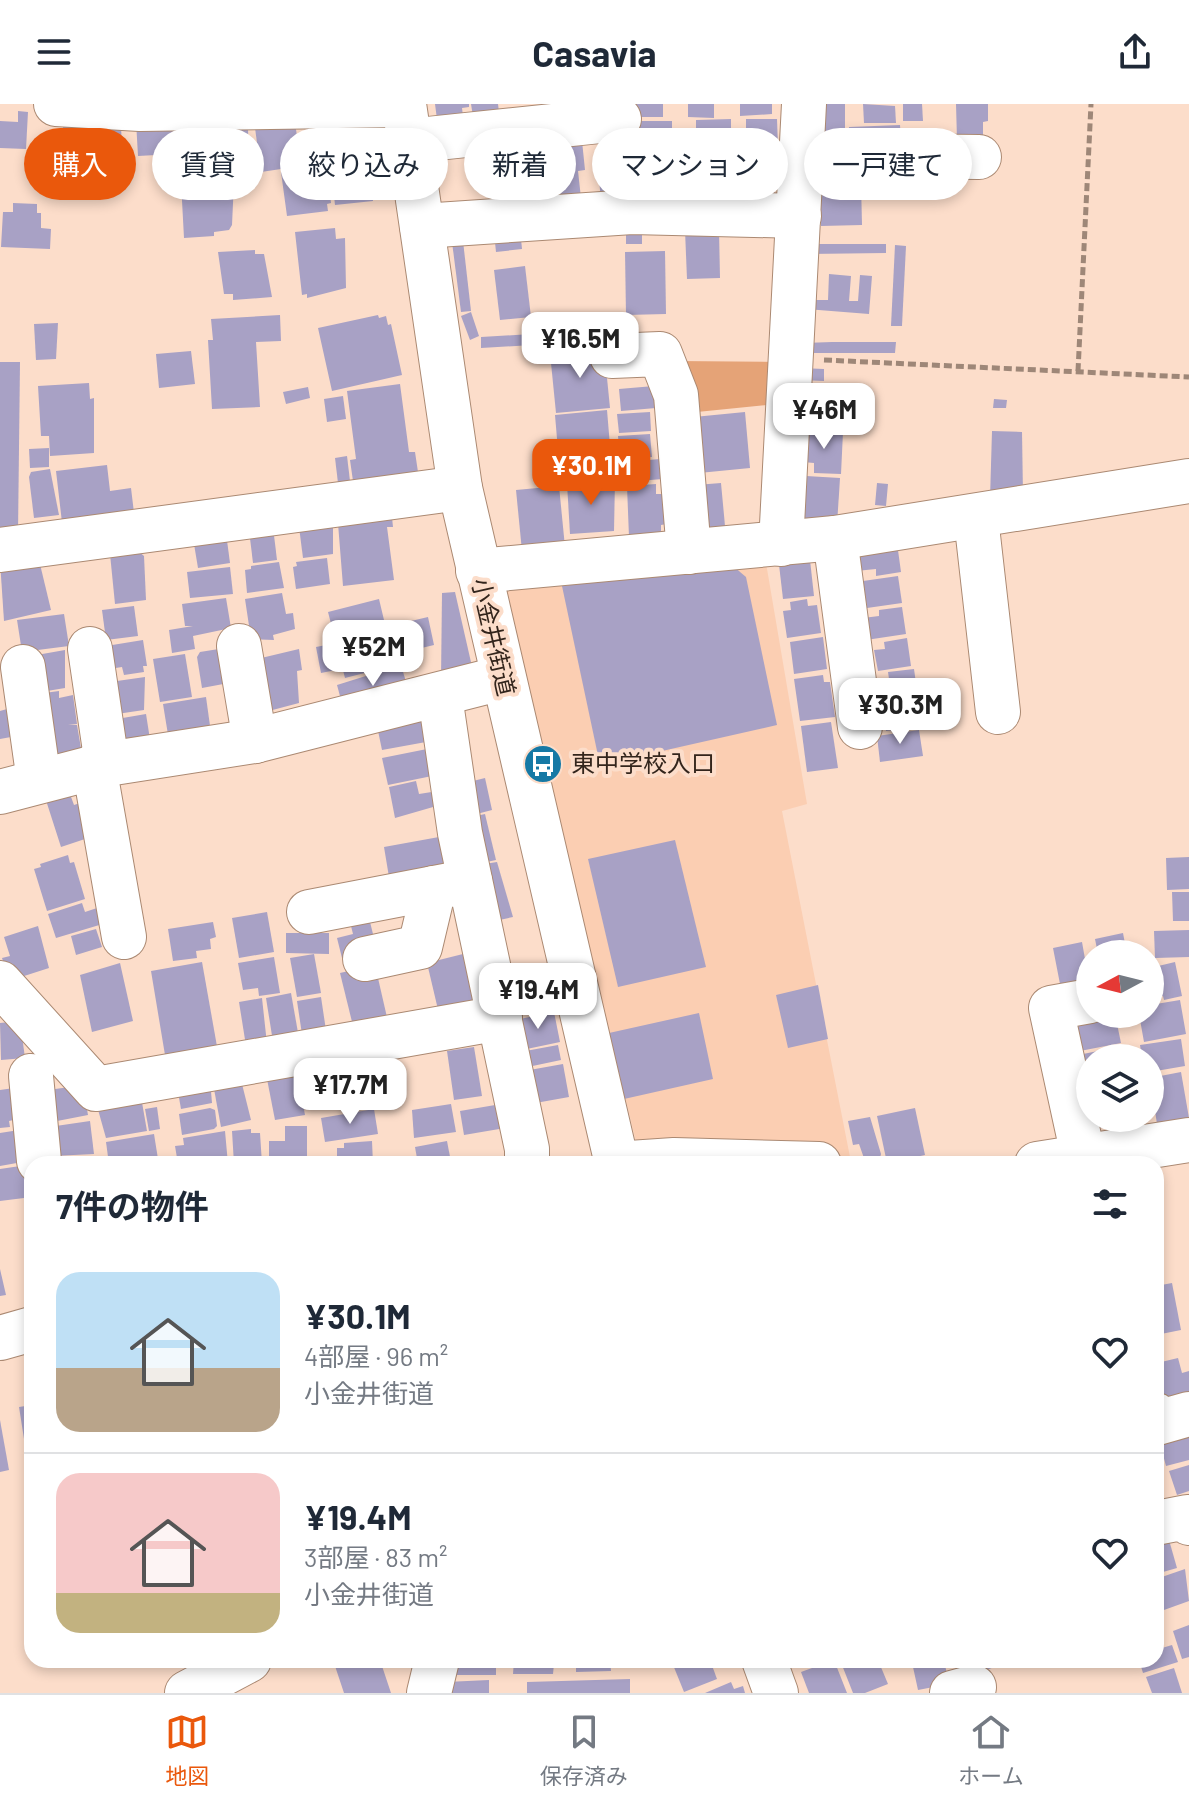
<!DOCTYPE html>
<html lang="ja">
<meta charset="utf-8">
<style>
body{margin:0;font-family:Barlow,"Noto Sans JP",sans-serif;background:#f2f2f3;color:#1f2937;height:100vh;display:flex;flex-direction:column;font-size:30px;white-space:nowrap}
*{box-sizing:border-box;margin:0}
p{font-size:26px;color:#747a83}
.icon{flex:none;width:44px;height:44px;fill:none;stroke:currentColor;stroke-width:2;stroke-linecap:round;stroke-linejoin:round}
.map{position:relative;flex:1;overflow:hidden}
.sheet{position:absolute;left:24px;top:1052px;width:1140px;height:512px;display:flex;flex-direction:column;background:#fff;border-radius:24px;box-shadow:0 4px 12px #0003}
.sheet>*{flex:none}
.banner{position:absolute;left:24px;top:24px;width:1142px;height:72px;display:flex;gap:16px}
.needle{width:52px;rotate:263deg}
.controls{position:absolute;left:1076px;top:836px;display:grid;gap:16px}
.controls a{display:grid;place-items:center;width:88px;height:88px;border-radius:50%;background:#fff;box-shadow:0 4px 12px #0003;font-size:40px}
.price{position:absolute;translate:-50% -68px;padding:0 18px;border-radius:16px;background:#fff;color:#222;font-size:26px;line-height:52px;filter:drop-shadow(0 2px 4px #0008)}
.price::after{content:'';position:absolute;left:50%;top:48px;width:24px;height:18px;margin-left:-12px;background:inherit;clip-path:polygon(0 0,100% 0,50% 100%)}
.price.current{background:#ea580c;color:#fff}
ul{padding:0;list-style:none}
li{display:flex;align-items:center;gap:24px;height:200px;padding:0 32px}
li+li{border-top:2px solid #e0e1e3}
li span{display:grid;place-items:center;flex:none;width:224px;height:160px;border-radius:24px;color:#555}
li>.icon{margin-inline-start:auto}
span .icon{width:96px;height:96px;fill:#fffc;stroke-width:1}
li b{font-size:34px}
h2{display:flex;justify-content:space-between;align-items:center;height:96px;padding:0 32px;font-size:34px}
.tag{padding:0 28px;border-radius:36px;background:#fff;box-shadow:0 4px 12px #0003;font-size:28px;line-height:72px}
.tag.current{background:#ea580c;color:#fff}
header{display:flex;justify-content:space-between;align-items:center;height:104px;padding:0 32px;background:#fff;font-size:36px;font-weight:700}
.tabs{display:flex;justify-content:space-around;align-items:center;height:112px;border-top:2px solid #e0e1e3;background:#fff;font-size:22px;color:#747a83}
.tabs a{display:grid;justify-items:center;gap:4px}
.tabs .current{color:#ea580c}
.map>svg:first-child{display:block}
.built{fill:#fbceb2}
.green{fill:#e5a377}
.building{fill:#a8a1c5}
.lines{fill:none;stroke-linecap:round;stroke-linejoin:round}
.minor-casing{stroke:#ab8972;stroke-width:46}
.major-casing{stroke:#ab8972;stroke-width:46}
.path{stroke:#9e8778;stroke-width:5;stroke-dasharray:8 4;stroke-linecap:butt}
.minor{stroke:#fff;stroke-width:44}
.major{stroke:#fff;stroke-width:44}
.labels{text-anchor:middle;stroke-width:8;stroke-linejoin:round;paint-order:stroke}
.street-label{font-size:24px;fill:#33251c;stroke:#fcddca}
.poi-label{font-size:24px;fill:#33251c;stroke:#fcddca;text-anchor:start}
</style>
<header><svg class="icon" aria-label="menu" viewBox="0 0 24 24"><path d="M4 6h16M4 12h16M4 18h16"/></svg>Casavia<svg class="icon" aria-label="share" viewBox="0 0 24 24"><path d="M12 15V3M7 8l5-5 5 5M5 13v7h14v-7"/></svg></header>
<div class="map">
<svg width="1189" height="1589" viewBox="0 0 1189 1589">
<rect width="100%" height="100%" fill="#fcddca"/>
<polygon class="built" points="765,453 807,700 782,707 850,1053 636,1038 502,483"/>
<polygon class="green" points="675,257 779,258 776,300 687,309"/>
<g class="building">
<polygon points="435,0 469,0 469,3 462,4 464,20 438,23"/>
<polygon points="471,0 498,0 500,16 474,19"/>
<rect x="626" y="0" width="37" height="13"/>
<polygon points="688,0 714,0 714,14 688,13"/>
<polygon points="740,0 772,0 772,10 740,12"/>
<polygon points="813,0 845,0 845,40 822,40"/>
<polygon points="863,0 895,2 896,19 864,19"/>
<polygon points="903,0 922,0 923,17 903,17"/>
<polygon points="956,0 988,0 988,17 983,18 983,31 976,31 976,38 957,36"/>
<polygon points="18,7 28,8 26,45 0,44 0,17 18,18"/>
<polygon points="64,12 91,20 87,48 61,46"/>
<polygon points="97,13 121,20 122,51 94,49"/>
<polygon points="380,13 382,54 351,58 348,37 356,36 353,17"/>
<polygon points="178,14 180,51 173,51 173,56 156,57 156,51 138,52 136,17"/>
<polygon points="731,15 731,41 696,41 696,16"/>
<polygon points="746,15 777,15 778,42 746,42"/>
<polygon points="220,16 223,43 197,41 196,22"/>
<polygon points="329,17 340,58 314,62 306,20"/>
<rect x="630" y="17" width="42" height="25"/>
<polygon points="295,18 301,62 261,68 255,24"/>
<polygon points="900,21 901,40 849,42 849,23"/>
<polygon points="248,25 249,66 226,66 224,26"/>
<polygon points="582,37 585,66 578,67 581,94 547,98 541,42"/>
<polygon points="632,44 666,45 666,71 632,70"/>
<polygon points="695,45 730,45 730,70 705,70 705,61 695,61"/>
<polygon points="199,46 222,48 221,65 198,63"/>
<polygon points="745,46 777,46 777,55 787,56 787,71 745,71"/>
<polygon points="626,60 630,95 601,98 598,62"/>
<polygon points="369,61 373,97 335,101 331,66"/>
<polygon points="327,62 331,99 327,100 328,107 287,112 281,68"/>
<polygon points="695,72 729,72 728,100 695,95"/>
<polygon points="631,73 668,73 668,100 632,100"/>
<polygon points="746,74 775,74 774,92 745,99"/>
<polygon points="210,76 234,77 232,121 229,126 214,128 214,132 184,134 181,78"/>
<polygon points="861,78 862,121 821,122 820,79"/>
<polygon points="13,99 37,100 37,109 41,109 41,124 51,125 50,145 1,143 3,108 13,108"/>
<polygon points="335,124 336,135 345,134 346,184 307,194 307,190 302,191 295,128"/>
<polygon points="642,124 642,140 626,140 626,125"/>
<polygon points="520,125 522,145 496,148 494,129"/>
<polygon points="685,126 719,126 720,174 687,175"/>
<polygon points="463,137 471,207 461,208 452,138"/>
<polygon points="807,140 886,140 886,149 808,150"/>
<polygon points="895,141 906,142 902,222 891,222"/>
<polygon points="255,146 255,150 264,150 272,193 233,196 233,190 224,190 218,148"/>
<polygon points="665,147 666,210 626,211 625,148"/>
<polygon points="525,162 531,213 500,216 494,166"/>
<polygon points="829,170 851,172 849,197 858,197 860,171 872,172 869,210 806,205 815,196 828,196"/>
<polygon points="471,208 479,232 470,236 461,212"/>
<polygon points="280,211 281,237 256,238 260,303 212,305 208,236 213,236 211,215"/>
<polygon points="378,211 379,214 386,212 388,221 391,220 402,271 332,287 318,224"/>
<polygon points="58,219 56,255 36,256 34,220"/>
<polygon points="531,230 532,241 481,244 481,233"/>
<polygon points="832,238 896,238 895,249 804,249 804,239"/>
<polygon points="604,244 610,304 556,309 550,249"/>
<polygon points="191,247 195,280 159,284 156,250"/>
<polygon points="0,258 20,258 18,430 0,430"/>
<polygon points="801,264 824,265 824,277 800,276"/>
<polygon points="89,279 90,295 94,294 94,349 50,352 49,332 41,332 38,282"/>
<polygon points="400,280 409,348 415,348 418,368 353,377 350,356 356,355 347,287"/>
<polygon points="800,280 849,282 847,323 798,321"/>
<polygon points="654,282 656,304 621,307 619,285"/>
<polygon points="308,283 310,294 286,300 283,288"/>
<polygon points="343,292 346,315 327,318 324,295"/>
<polygon points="994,295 1007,296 1006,304 993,304"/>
<polygon points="607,306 612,366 560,370 555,311"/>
<polygon points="650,308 651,327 619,329 617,310"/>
<polygon points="745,308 750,364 699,369 694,313"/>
<polygon points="804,326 843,328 841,370 814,369 814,359 803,358"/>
<polygon points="992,327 1022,328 1023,392 990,395"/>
<polygon points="650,330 652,353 620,355 618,332"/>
<polygon points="49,344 49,363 30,364 29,345"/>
<polygon points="347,352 350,377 338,379 335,354"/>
<polygon points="660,355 662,375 628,378 626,358"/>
<polygon points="107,361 110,387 131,384 135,417 63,427 56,367"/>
<polygon points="50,365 59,411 34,414 29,373 31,368"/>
<polygon points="806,372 840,374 837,421 803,418"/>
<polygon points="615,376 614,427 570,430 567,379"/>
<polygon points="721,379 725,422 700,424 696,381"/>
<polygon points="877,379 888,380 886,402 875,401"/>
<polygon points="656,380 656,390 666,390 667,420 661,421 661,432 629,433 627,382"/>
<polygon points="559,382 565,443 522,447 516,386"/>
<polygon points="391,404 393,423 387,423 394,476 343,482 337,407"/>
<polygon points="333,413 333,450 303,454 299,423"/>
<polygon points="273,423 277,456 253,459 249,426"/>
<polygon points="226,429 230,459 198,464 193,434"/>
<polygon points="897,439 901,468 876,472 876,465 856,467 853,446"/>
<polygon points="138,447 144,452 146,496 115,500 110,450"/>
<polygon points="778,452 810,456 814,492 783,495"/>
<polygon points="327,454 330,480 296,485 293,463 297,462 296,458"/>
<polygon points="39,456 51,506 4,517 0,457"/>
<polygon points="279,458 284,484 247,489 245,466 251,465 251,462"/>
<polygon points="733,462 746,473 777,621 600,661 562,482"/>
<polygon points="230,463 233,490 190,494 187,468"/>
<polygon points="898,472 902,499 867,504 863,477"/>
<polygon points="455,488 473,567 441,575 442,489"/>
<polygon points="282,489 286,510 293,509 295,525 273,531 274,536 251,535 245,495"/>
<polygon points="226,494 231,524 193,532 195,545 172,549 169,526 193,522 185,522 182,500"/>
<polygon points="379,495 384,516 383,526 379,527 383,542 379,543 384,564 345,574 328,508"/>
<polygon points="807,495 808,502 817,501 821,529 787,534 783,507 791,506 790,498"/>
<polygon points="134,502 138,532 106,536 102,506"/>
<polygon points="902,503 906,530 866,536 863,514 879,512 879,506"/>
<polygon points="64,510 69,542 22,548 17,516"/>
<polygon points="428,513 434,541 401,549 394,521"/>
<polygon points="823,533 827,565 794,570 790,538"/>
<polygon points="907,534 911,562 878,567 874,546 885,545 884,538"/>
<polygon points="143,536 147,562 143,562 144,568 124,571 122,563 103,566 100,543"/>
<polygon points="331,540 336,566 321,569 316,543"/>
<polygon points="225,544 234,578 202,584 197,553 200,548"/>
<polygon points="299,545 302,566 297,567 299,599 265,608 257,555"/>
<polygon points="65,546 65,584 47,587 31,552"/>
<polygon points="185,550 192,593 160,598 153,555"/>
<polygon points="401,561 409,588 344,607 337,581"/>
<polygon points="914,565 918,593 877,599 874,577 889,575 888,568"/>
<polygon points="823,571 824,578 830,578 835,613 800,617 794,575"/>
<polygon points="145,573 144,606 110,611 106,586 118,584 117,577"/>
<polygon points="59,587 59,594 73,591 77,620 68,621 77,621 83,656 49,662 44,630 55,628 54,623 42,625 37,590"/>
<polygon points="206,593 211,629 170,643 163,600"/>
<polygon points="918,597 921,623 886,627 884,610 888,609 887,604 895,603 894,599"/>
<polygon points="7,605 11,633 0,635 0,607"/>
<polygon points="146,610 151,642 130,642 111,616"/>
<polygon points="421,613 426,638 382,646 377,622"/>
<polygon points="831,618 838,664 807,668 801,622"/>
<polygon points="919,626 923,652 880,658 877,632"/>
<polygon points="427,645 432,672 388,681 382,654"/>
<polygon points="485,674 492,706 469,712 461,680"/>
<polygon points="416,677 419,690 438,687 440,701 395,714 389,683"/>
<polygon points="67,682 74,701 80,699 91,733 61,743 43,687"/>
<polygon points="485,710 496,756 477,760 467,714"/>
<polygon points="450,731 456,768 390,779 384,743"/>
<polygon points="675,736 706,863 618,883 588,755"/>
<polygon points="68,751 70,759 74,758 85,795 47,807 34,765 41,763 40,760"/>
<polygon points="1189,753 1189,785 1167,786 1166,754"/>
<polygon points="497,758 513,813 490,818 478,761"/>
<polygon points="1172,788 1189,788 1189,817 1173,817"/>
<polygon points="82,799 85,808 97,804 106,819 56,834 48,810"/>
<polygon points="267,808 274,848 239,854 232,814"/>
<polygon points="213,818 216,833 210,835 211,845 196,847 197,854 173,857 168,825"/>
<polygon points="370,818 377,846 342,854 337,834 353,830 351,822"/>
<polygon points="38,822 49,864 21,873 18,866 7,869 2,854 10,852 4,833"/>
<polygon points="96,825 102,843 76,851 71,832"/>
<polygon points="1189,826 1189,853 1155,854 1154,827"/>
<polygon points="286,829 329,829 329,850 286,849"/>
<polygon points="1123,829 1127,850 1098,850 1095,835"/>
<polygon points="1082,838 1090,883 1070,886 1068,878 1060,880 1053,844"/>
<polygon points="314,850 321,889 297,893 290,854"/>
<polygon points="463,850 476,905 440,914 427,859"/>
<polygon points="274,853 280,889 259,892 258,884 243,886 238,859"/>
<polygon points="202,858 218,948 166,957 151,867"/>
<polygon points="1175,858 1182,892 1164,896 1163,892 1156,893 1154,882 1150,883 1150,864"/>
<polygon points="120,859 133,917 92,928 80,871"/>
<polygon points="375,861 389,922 355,930 340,869"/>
<polygon points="818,881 828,935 788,944 776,891"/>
<polygon points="291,889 300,940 274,944 266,894"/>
<polygon points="321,893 327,933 303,937 297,897"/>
<polygon points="262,894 267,940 247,948 239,898"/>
<polygon points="1180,896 1186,930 1144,938 1139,910 1150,910 1150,901"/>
<polygon points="554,908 560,938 522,946 515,916"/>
<polygon points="699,909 713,975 624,995 609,929"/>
<polygon points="1115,910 1121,939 1080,947 1074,917"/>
<polygon points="20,917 25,954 1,956 0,919"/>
<polygon points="1181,935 1185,962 1150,968 1150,954 1142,954 1140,941"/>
<polygon points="558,941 561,956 523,964 520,948"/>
<polygon points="1123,942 1126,954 1090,954 1090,981 1078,951"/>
<polygon points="474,943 482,992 454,996 447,947"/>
<polygon points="563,960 569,993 530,1000 524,967"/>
<polygon points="296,961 305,1011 275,1016 267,975"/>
<polygon points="334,961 335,967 351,964 351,969 357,967 360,999 324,1005 313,970 321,969 320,964"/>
<polygon points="1181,968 1189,1014 1157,1020 1150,974"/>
<polygon points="210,976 212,999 181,1005 178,988"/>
<polygon points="242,980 251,1016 221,1023 214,985"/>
<polygon points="77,982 85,994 88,1011 52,1018 48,986"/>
<polygon points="14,984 18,1015 9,1017 10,1023 0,1024 0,986"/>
<polygon points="140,987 147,1027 106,1034 95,995"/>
<polygon points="451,1000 456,1028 414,1034 412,1006"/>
<polygon points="501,1000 505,1024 464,1031 460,1007"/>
<polygon points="157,1003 160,1025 149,1027 145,1005"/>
<polygon points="210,1004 215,1006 217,1022 214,1025 182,1031 179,1010"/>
<polygon points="915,1004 925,1051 887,1059 877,1012"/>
<polygon points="374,1005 378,1030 325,1038 321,1014"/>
<polygon points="870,1013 881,1050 880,1054 865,1057 859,1040 853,1041 848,1017"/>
<polygon points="1090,1014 1129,1014 1130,1017 1090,1026"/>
<polygon points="90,1017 94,1050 53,1052 49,1023"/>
<polygon points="285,1022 307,1022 307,1060 269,1060 269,1037 285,1037"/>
<polygon points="251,1025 251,1029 260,1029 262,1060 234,1060 232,1027"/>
<polygon points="19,1026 28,1057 0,1062 0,1029"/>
<polygon points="225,1027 228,1060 178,1060 175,1042 184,1041 183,1034"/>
<polygon points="154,1030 158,1055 109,1060 106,1038"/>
<polygon points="372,1037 373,1060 337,1060 337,1044 344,1044 344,1039"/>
<polygon points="447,1037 451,1058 418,1060 415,1043"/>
<polygon points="93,1052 94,1060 69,1060 84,1056 83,1053"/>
<polygon points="27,1061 32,1093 0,1097 0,1065"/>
<polygon points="0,1165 6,1191 0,1192"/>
<polygon points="1172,1179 1181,1226 1156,1231 1156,1182"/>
<polygon points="1178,1254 1182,1269 1189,1267 1189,1298 1164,1295 1157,1259"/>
<polygon points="32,1301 32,1373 30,1373 19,1303"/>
<polygon points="0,1316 9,1366 0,1368"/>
<polygon points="1158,1332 1189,1332 1189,1356 1166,1362"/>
<polygon points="1189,1361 1189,1387 1177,1391 1169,1367"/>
<polygon points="1167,1429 1177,1464 1156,1470 1156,1432"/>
<polygon points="1185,1465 1189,1497 1164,1506 1156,1475"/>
<polygon points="1189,1521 1189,1553 1182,1555 1173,1527"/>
<polygon points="1156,1526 1162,1544 1172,1541 1178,1558 1143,1569 1139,1556 1156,1556"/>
<polygon points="333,1556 380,1556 391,1589 344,1589"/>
<rect x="455" y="1556" width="41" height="15"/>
<polygon points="514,1556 557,1556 557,1560 554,1560 553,1570 513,1570"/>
<polygon points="576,1556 610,1556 611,1567 576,1568"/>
<polygon points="671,1556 710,1556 717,1575 684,1588"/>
<polygon points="834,1556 847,1589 809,1589 801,1568"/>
<polygon points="840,1556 878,1556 888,1580 865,1589 853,1589"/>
<polygon points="916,1556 944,1556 949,1580 918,1586 913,1563 917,1562"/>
<polygon points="965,1556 1001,1556 1002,1560 971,1572"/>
<polygon points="1174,1564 1182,1589 1152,1589 1146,1573"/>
<polygon points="630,1575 630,1589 527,1589 527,1578"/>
<polygon points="489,1576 489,1589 446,1589 446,1578"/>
<polygon points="731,1578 734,1585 743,1582 745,1589 705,1589"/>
</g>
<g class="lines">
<g class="minor-casing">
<g id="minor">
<polyline points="56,0 140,5 404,1"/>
<polyline points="409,37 619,15"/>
<polyline points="801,51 979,53"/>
<polyline points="422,122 632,108 799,112"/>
<polyline points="612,252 660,250 676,291 689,448"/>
<polyline points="976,414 998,608"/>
<polyline points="835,434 860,623"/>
<polyline points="781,440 804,0"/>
<polyline points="0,446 460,384"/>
<polyline points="478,467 835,434 1189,377"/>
<polyline points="239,542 255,637"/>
<polyline points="90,545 107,660"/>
<polyline points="23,563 39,677"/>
<polyline points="440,592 460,729 527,1045 527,1060"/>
<polyline points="94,662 124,833"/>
<polyline points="0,688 107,660 255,637 502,574"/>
<polyline points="309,808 470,777"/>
<polyline points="365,855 420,843 434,784"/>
<polyline points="0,879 96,985 500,914"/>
<polyline points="31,972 39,1057"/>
<polyline points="1083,1051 1051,904 1090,897"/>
<polyline points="615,1060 674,1056 819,1060"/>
<polyline points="1037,1060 1189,1036"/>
<polyline points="0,1234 32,1225"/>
<polyline points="1156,1311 1157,1319 1189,1310"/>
<polyline points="1156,1419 1187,1413 1189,1419"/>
<polyline points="187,1589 249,1556"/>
<polyline points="429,1589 437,1556"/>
<polyline points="952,1589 974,1583"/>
</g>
</g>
<g class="major-casing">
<g id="major">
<polyline points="404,0 460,384 617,1060"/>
<polyline points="764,1556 776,1589"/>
</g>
</g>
<g class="path">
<polyline points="824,256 1189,273"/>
<polyline points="1078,267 1091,0"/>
</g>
<use href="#minor" class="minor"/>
<use href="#major" class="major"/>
</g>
<defs>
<g id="bus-disc" transform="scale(2)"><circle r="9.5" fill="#1679a5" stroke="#fcddca"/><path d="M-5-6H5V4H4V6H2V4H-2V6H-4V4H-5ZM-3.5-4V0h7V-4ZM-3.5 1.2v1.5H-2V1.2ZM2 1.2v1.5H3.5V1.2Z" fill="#fff"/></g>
</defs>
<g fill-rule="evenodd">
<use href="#bus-disc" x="543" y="660"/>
</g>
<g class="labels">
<g class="street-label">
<text transform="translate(493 533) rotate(77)" y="8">小金井街道</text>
</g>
<g class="poi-label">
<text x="571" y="668">東中学校入口</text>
</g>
</g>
</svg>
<div class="controls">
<a><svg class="needle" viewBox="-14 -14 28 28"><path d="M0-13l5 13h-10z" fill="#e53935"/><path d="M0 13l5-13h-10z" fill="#747a83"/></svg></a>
<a><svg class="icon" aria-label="layers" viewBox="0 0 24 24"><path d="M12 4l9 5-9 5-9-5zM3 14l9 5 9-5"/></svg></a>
</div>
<b class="price" style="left:580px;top:276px">¥16.5M</b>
<b class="price" style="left:824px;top:347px">¥46M</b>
<b class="price current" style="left:591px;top:403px">¥30.1M</b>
<b class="price" style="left:373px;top:584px">¥52M</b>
<b class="price" style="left:900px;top:642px">¥30.3M</b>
<b class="price" style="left:538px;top:927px">¥19.4M</b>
<b class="price" style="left:350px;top:1022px">¥17.7M</b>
<div class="banner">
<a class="tag current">購入</a>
<a class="tag">賃貸</a>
<a class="tag">絞り込み</a>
<a class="tag">新着</a>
<a class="tag">マンション</a>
<a class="tag">一戸建て</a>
</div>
<section class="sheet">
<h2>7件の物件<svg class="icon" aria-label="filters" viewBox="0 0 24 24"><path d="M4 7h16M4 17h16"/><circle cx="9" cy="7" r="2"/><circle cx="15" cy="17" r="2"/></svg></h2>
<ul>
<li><span style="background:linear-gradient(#bfe0f5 60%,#b9a48a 0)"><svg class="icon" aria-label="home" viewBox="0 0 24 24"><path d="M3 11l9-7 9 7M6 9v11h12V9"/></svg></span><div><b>¥30.1M</b><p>4部屋 · 96 m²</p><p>小金井街道</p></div><svg class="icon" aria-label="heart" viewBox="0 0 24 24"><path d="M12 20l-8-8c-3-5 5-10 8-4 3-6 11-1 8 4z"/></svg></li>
<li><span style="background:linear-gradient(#f6c9c9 75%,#c2b280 0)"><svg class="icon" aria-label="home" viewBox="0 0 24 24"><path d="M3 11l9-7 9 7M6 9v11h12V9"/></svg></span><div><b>¥19.4M</b><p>3部屋 · 83 m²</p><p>小金井街道</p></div><svg class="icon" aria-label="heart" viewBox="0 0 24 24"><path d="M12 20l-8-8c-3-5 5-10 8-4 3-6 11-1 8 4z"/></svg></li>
</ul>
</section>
</div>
<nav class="tabs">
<a class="current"><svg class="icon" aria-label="map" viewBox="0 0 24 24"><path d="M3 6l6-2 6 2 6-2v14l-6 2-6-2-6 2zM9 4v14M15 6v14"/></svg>地図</a>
<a><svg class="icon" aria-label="saved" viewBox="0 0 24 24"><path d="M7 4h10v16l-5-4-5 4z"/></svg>保存済み</a>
<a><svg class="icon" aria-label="home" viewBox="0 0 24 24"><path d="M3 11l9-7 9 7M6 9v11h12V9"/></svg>ホーム</a>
</nav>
